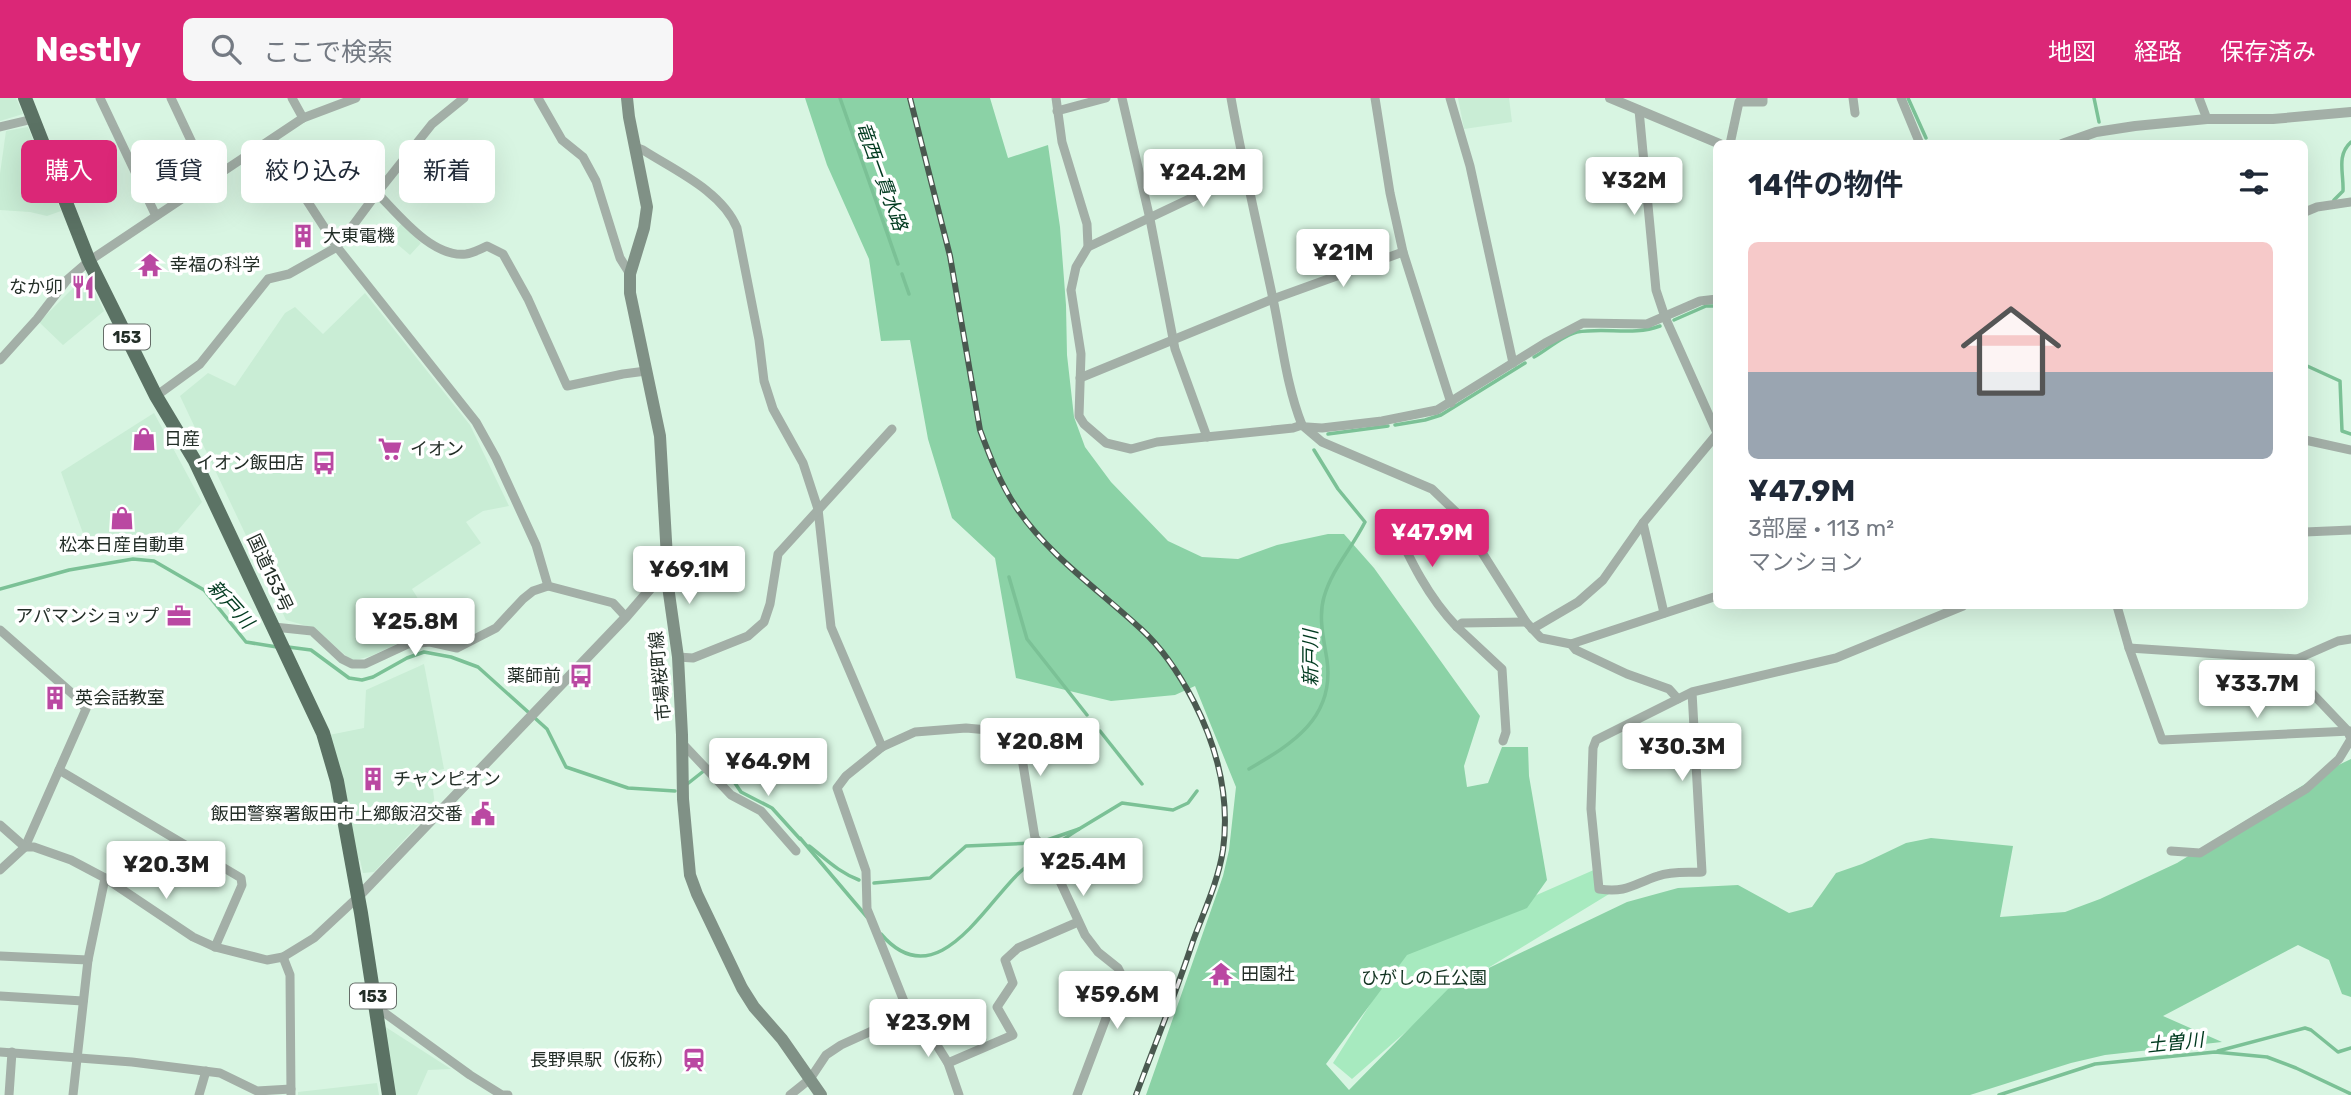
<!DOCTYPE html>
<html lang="ja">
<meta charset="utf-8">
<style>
body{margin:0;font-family:Rubik,"Noto Sans JP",sans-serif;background:#f6f6f7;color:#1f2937;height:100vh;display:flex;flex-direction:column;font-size:26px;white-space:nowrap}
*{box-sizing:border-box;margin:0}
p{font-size:23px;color:#747a83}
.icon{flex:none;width:38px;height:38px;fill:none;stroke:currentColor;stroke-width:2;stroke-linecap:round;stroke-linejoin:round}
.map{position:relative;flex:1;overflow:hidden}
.sheet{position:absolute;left:1713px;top:42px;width:595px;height:469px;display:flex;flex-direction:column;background:#fff;border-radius:10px;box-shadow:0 7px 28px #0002}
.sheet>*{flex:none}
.hud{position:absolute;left:21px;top:42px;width:665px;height:63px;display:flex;gap:14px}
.price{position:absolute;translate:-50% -60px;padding:0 16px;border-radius:7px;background:#fff;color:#222;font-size:23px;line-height:46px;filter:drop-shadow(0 2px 4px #0008)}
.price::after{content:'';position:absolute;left:50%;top:42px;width:21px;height:16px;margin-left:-10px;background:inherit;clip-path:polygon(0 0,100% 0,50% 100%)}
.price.selected{background:#db2777;color:#fff}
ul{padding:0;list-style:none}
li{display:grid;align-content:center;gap:14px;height:371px;padding:0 35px}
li+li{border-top:2px solid #e0e1e3}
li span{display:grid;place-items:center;height:217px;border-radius:10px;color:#555}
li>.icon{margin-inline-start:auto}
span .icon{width:126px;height:126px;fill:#fffc;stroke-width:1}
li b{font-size:30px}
h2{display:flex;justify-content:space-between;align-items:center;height:84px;padding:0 35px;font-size:30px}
.chip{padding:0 24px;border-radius:10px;background:#fff;box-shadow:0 7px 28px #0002;font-size:24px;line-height:63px}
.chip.selected{background:#db2777;color:#fff}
header{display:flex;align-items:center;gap:42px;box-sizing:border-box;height:98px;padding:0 35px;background:#db2777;color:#fff}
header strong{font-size:33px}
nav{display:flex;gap:38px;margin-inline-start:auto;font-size:24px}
.search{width:490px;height:63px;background:#f6f6f7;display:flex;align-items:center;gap:18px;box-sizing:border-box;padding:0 24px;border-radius:10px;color:#747a83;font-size:26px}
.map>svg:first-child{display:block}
.built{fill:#c9edd5}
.green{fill:#a7eabf}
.forest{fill:#8bd2a6}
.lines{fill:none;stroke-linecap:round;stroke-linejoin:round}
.stream{stroke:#7bc196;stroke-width:3.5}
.minor{stroke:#a3afa7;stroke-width:9}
.tertiary{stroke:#a3afa7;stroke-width:10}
.secondary{stroke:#809186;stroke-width:12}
.trunk{stroke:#5b7264;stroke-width:14}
.rail-casing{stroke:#4a5950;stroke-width:6}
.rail{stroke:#fff;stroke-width:3.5;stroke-dasharray:10;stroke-linecap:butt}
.labels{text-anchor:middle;stroke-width:7;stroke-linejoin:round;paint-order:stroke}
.shield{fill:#fff;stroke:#656d68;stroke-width:2}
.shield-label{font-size:16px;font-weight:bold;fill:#232e27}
.poi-label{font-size:18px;fill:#232e27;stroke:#fff;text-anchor:start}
.street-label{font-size:18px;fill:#232e27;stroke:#fff}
.park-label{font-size:18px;fill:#143422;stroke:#fff}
.water-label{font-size:19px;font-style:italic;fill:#003a1f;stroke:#fff}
</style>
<header>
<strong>Nestly</strong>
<div class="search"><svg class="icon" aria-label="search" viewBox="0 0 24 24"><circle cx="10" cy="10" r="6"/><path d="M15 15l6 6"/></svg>ここで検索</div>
<nav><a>地図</a><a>経路</a><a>保存済み</a></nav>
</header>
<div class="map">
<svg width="2351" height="997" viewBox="0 0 2351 997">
<rect width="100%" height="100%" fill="#d8f5e2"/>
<g class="built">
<polygon points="0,0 16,0 23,16 0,23"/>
<polygon points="1458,0 1509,0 1512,24 1464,31"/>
<polygon points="28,29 61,113 47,118 30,114 0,112 0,76 6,33"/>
<polygon points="401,126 421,145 410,157 390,140"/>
<polygon points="89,182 104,213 63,247 39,224 77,186 79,187"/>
<polygon points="365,195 470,327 509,408 483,413 466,424 481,445 412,491 435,528 371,558 352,563 314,530 286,522 180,298 208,275 235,288 285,215 295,209 323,236"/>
<polygon points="154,315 202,404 162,451 129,447 89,452 61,374"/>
<polygon points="424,566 444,671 431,674 435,709 374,774 363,775 360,762 356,762 329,637 364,630 366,592"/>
<polygon points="384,928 451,971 428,972 417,997 393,997"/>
<polygon points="377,985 379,997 298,997 298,994"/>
</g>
<polygon class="green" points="1596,771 1599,791 1614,793 1457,889 1352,981 1333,965 1402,856"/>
<polygon class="forest" points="805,0 990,0 1008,60 1048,47 1060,129 1066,207 1067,257 1074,319 1085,349 1111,384 1168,443 1202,459 1238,461 1277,447 1328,436 1344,436 1374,470 1480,618 1464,668 1467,689 1488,685 1502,649 1528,649 1529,678 1547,782 1527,810 1407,857 1326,966 1349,992 1451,888 1627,804 1678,790 1738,787 1789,815 1812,809 1836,775 1862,766 1906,745 1931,740 2013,748 2000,819 2065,814 2100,801 2177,765 2328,672 2351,661 2351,899 2342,896 2329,862 2298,847 2163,918 2222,944 2105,957 2071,965 1970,997 1146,997 1223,778 1229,752 1236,689 1195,588 1175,597 1111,603 1016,580 995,460 952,420 928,341 910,242 881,243 869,161 827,67"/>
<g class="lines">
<g class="stream">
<polyline points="840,0 898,166"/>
<polyline points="1908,0 1926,40"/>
<polyline points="2094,0 2099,24"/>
<path d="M 2334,102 L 2343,93 C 2344,76 2336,57 2351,44"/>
<polyline points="902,176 909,196"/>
<polyline points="1674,222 1706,208 1717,208"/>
<path d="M 1534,259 C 1547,252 1563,237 1577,234 C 1606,229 1633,238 1660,228"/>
<polyline points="2305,267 2340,283 2342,333 2351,336"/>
<polyline points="1395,327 1425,322 1441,317 1525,265"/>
<polyline points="1328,336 1388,328"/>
<polyline points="1009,479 1027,541 1087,617"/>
<polyline points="0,491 69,472 133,461 154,463 204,492 246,544 277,549"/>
<polyline points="288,549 311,552 349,580 362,582 373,579 407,560 424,554 451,559 478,569 547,631 566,669 628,690 675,693"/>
<polyline points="1100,633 1142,686"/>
<path d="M 1249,671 C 1292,646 1335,620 1327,562 C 1324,542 1318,519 1324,499 C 1332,471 1352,450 1365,424 L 1338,391 L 1314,352"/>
<polyline points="686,687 710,668 718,666 724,669 741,694 772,710 800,741"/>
<polyline points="800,740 867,819"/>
<path d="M 809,748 C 826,761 838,774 859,782"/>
<polyline points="874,785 930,780 966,748 1032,745 1047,742 1079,731 1122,705 1173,712 1188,705 1197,693"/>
<path d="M 881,836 C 935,899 982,811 1018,776 C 1036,759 1058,745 1079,731"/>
<polyline points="2218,953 2305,930 2311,932 2338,954 2351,950"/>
<polyline points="1999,997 2095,966 2215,954 2267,959 2296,970 2351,996"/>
</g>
<g class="minor">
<polyline points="100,0 156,118"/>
<polyline points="171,0 210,83"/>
<polyline points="292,0 303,20"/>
<polyline points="538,0 562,42 583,59 596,83 620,160 630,176"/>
<polyline points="1056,0 1062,44 1087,126 1088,149 1076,169 1071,192 1081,256 1079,318 1084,326 1106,345 1131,351 1157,344 1293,330 1302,327 1322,344 1432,391 1457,415 1526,524 1541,540 1571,546 1717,498"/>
<polyline points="1122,0 1150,121 1175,251 1207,339"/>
<path d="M 1231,0 C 1243,68 1259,134 1273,201 C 1282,243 1286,287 1302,327"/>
<polyline points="1375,0 1390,95 1403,154 1451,305"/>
<polyline points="1450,0 1470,68 1513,265"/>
<polyline points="1853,0 1855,15"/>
<polyline points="1901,0 1920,46"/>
<polyline points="2199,0 2207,21"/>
<polyline points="1639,12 1656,192 1665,219 1717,335"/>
<polyline points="1057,13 1106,0"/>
<polyline points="0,29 33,21"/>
<polyline points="269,44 337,149 476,324 496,360 536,447 548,488 613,505 626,519"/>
<polyline points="1730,46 1739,4 1763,4 1763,0"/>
<path d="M 635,49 L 643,52 C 674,72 722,93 737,130 L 759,242 L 764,283 L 773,311 L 803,365 L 818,411 L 831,529 L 882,649"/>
<path d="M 377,95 C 399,117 432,160 466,156 C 473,155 481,151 487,148 L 503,156 L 528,201 L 567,288 L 623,276 L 646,273"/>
<polyline points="2305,114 2317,109 2351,104"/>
<polyline points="1088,149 1244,75"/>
<polyline points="0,262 37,221 67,182 89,163 303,20 356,0"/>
<polyline points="1080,280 1273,201 1403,154"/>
<polyline points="156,298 200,266 268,181 289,176 337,149 377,95 432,26 464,0"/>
<polyline points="1307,329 1322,330 1382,323 1437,312 1545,245 1583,225 1647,226 1700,203 1717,201"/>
<polyline points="2305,342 2351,352"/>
<path d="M 1393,424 C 1410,462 1428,499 1457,529"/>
<polyline points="1643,425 1664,515"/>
<polyline points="2305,434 2351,432"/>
<polyline points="2117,508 2129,550 2162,642 2351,633"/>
<polyline points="274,529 312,533 342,561 352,566 365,566 408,546 430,544 457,550 496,530 523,501 533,493 548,488"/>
<polyline points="1532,531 1578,504 1603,482 1643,425 1717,336"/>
<polyline points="0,532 75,598 86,611 25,749 0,772"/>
<polyline points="1571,546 1576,552 1627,576 1669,591 1678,601"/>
<polyline points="2129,550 2297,561 2338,543 2351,541"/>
<polyline points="678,559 693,560 748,538 764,524 770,506 778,456 892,331"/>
<path d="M 1692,594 L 1702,774 C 1688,775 1672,773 1658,778 C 1633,786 1628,795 1599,791 L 1591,711 L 1593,650 L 1596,642 L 1692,594 L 1836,560 L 1963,508"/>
<polyline points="1503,643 1506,634 1502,571 1457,529 1462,525 1526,524"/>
<polyline points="682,645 731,697 761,713 796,753"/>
<polyline points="59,672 241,780 242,787 215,849"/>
<polyline points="0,727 25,749 34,749 71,762 105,780 193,839 215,849 267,862 283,859 314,840 358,799"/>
<polyline points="2171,753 2200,755 2306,691 2339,661 2351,641 2347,632 2309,592 2297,561"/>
<polyline points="0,858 88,862"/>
<polyline points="283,859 290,877 291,996"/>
<polyline points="0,898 83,903"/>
<polyline points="375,908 470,977 502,997 508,997"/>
<polyline points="0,954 132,964 220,975 257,993 291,991"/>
<polyline points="948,965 1013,937 997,909 1013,885 1005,862 1018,850 1078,824"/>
<polyline points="9,997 12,954"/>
<polyline points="73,997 88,862 105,780"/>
<polyline points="199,997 206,973"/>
<polyline points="790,997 810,981 826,957 841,947 909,916"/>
<polyline points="959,997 948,965 923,925 909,916 886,858 867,811 866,773 837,690 846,678 882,649 915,634 966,630 1010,634 1020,648 1035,740 1045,751 1085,837 1098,854 1118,870 1122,878 1077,997"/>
</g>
<g class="tertiary">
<polyline points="1610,0 1720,46"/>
<polyline points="2062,46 2096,34 2135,28 2207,21 2273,21 2351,14"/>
<polyline points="358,799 626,519 657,483 665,467"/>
</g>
<polyline class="secondary" points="627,0 629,19 647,109 644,130 630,176 630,195 660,338 667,460 665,467 678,559 682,637 683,701 690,777 697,796 742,890 754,909 782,941 821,997"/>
<polyline class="trunk" points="25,0 89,163 156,298 195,363 323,635 337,683 361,815 389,997"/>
<g class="rail-casing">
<path id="rail" d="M 910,0 L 950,158 L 980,332 C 990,359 1000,385 1016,409 C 1048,457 1099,492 1141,531 C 1163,551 1180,577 1194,604 C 1217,649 1230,700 1223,752 C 1218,784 1204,813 1193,843 C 1176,895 1155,946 1136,997"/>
</g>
<use href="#rail" class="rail"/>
</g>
<defs>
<g id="building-bare" transform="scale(1.89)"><path d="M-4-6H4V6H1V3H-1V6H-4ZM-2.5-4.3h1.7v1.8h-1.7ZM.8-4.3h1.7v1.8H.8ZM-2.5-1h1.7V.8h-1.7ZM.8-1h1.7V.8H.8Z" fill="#ba48a2" stroke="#fff" stroke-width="2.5" paint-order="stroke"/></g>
<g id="temple-bare" transform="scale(1.89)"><path d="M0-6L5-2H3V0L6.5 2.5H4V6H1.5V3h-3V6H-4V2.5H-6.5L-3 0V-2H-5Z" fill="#ba48a2" stroke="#fff" stroke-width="2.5" paint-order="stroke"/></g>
<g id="restaurant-bare" transform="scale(1.89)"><path d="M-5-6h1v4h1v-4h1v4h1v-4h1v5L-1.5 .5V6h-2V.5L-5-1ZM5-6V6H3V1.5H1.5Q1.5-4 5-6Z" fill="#ba48a2" stroke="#fff" stroke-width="2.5" paint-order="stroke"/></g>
<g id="shop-bare" transform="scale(1.89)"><path d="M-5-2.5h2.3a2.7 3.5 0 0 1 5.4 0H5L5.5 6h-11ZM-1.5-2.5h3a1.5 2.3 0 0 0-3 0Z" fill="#ba48a2" stroke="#fff" stroke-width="2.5" paint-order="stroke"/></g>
<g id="supermarket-bare" transform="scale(1.89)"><path d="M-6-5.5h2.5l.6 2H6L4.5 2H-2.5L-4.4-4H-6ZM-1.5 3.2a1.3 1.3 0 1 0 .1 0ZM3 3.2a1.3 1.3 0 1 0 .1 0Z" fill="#ba48a2" stroke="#fff" stroke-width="2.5" paint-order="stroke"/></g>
<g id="bus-bare" transform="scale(1.89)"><path d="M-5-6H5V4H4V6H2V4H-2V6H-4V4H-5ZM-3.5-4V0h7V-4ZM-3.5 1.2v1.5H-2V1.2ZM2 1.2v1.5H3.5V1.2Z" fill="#ba48a2" stroke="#fff" stroke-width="2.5" paint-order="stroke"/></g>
<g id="office-bare" transform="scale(1.89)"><path d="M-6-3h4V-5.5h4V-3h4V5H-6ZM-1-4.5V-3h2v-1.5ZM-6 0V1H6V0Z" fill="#ba48a2" stroke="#fff" stroke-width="2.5" paint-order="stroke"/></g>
<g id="civic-bare" transform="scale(1.89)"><path d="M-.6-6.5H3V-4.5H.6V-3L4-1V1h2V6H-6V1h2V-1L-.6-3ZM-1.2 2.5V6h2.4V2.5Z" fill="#ba48a2" stroke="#fff" stroke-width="2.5" paint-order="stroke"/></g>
<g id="station-bare" transform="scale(1.89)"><path d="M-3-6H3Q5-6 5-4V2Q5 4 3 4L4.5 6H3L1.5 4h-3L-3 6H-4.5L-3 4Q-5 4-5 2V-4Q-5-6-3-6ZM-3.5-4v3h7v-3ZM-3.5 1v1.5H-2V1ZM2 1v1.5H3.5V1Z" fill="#ba48a2" stroke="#fff" stroke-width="2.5" paint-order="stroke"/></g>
</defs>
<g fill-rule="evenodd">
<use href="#building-bare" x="303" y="138"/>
<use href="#temple-bare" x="150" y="167"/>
<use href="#restaurant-bare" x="83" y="189"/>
<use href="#shop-bare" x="144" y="341"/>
<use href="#supermarket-bare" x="390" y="351"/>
<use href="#bus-bare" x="324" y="365"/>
<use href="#shop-bare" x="122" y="420"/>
<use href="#office-bare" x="179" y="518"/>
<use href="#bus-bare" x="581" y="578"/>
<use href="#building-bare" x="55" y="600"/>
<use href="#building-bare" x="373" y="681"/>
<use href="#civic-bare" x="483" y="716"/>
<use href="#temple-bare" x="1221" y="876"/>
<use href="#station-bare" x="694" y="962"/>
</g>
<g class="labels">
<g class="shield">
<rect x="104" y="226.5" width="46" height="25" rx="5"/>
<rect x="350" y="885.5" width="46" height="25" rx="5"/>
</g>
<g class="shield-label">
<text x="127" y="245">153</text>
<text x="373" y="904">153</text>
</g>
<g class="poi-label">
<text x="323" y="144">大東電機</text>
<text x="170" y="173">幸福の科学</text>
<text x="63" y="195" text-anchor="end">なか卯</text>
<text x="164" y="347">日産</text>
<text x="410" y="357">イオン</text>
<text x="304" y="371" text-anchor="end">イオン飯田店</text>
<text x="122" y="453" text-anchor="middle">松本日産自動車</text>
<text x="159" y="524" text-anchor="end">アパマンショップ</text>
<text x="561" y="584" text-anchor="end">薬師前</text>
<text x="75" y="606">英会話教室</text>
<text x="393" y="687">チャンピオン</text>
<text x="463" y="722" text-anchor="end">飯田警察署飯田市上郷飯沼交番</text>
<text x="1241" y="882">田園社</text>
<text x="674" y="968" text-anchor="end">長野県駅（仮称）</text>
</g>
<g class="street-label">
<text transform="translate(270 475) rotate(65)" y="6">国道153号</text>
<text transform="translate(660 578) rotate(-95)" y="6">市場桜町線</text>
</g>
<g class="park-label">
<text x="1424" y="886">ひがしの丘公園</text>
</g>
<g class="water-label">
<text transform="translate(882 78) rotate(70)" y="7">竜西一貫水路</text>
<text transform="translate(231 506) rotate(48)" y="7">新戸川</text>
<text transform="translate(1310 560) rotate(-90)" y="7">新戸川</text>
<text transform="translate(2175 944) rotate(-6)" y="7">土曽川</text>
</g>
</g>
</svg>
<b class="price" style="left:1203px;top:111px">¥24.2M</b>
<b class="price" style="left:1634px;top:119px">¥32M</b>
<b class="price" style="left:1343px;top:191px">¥21M</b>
<b class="price selected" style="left:1432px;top:471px">¥47.9M</b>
<b class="price" style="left:689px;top:508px">¥69.1M</b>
<b class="price" style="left:415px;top:560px">¥25.8M</b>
<b class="price" style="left:2257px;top:622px">¥33.7M</b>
<b class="price" style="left:1040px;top:680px">¥20.8M</b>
<b class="price" style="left:1682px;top:685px">¥30.3M</b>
<b class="price" style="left:768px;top:700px">¥64.9M</b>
<b class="price" style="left:1083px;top:800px">¥25.4M</b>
<b class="price" style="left:166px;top:803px">¥20.3M</b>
<b class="price" style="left:1117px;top:933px">¥59.6M</b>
<b class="price" style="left:928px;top:961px">¥23.9M</b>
<div class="hud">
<a class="chip selected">購入</a>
<a class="chip">賃貸</a>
<a class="chip">絞り込み</a>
<a class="chip">新着</a>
</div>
<section class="sheet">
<h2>14件の物件<svg class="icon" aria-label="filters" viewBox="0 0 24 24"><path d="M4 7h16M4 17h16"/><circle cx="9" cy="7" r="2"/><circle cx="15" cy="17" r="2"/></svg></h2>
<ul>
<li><span style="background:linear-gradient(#f6c9c9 60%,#9aa5b1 0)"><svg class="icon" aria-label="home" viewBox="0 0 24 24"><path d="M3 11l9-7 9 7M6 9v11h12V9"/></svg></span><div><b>¥47.9M</b><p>3部屋 · 113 m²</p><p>マンション</p></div></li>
</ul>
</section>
</div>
